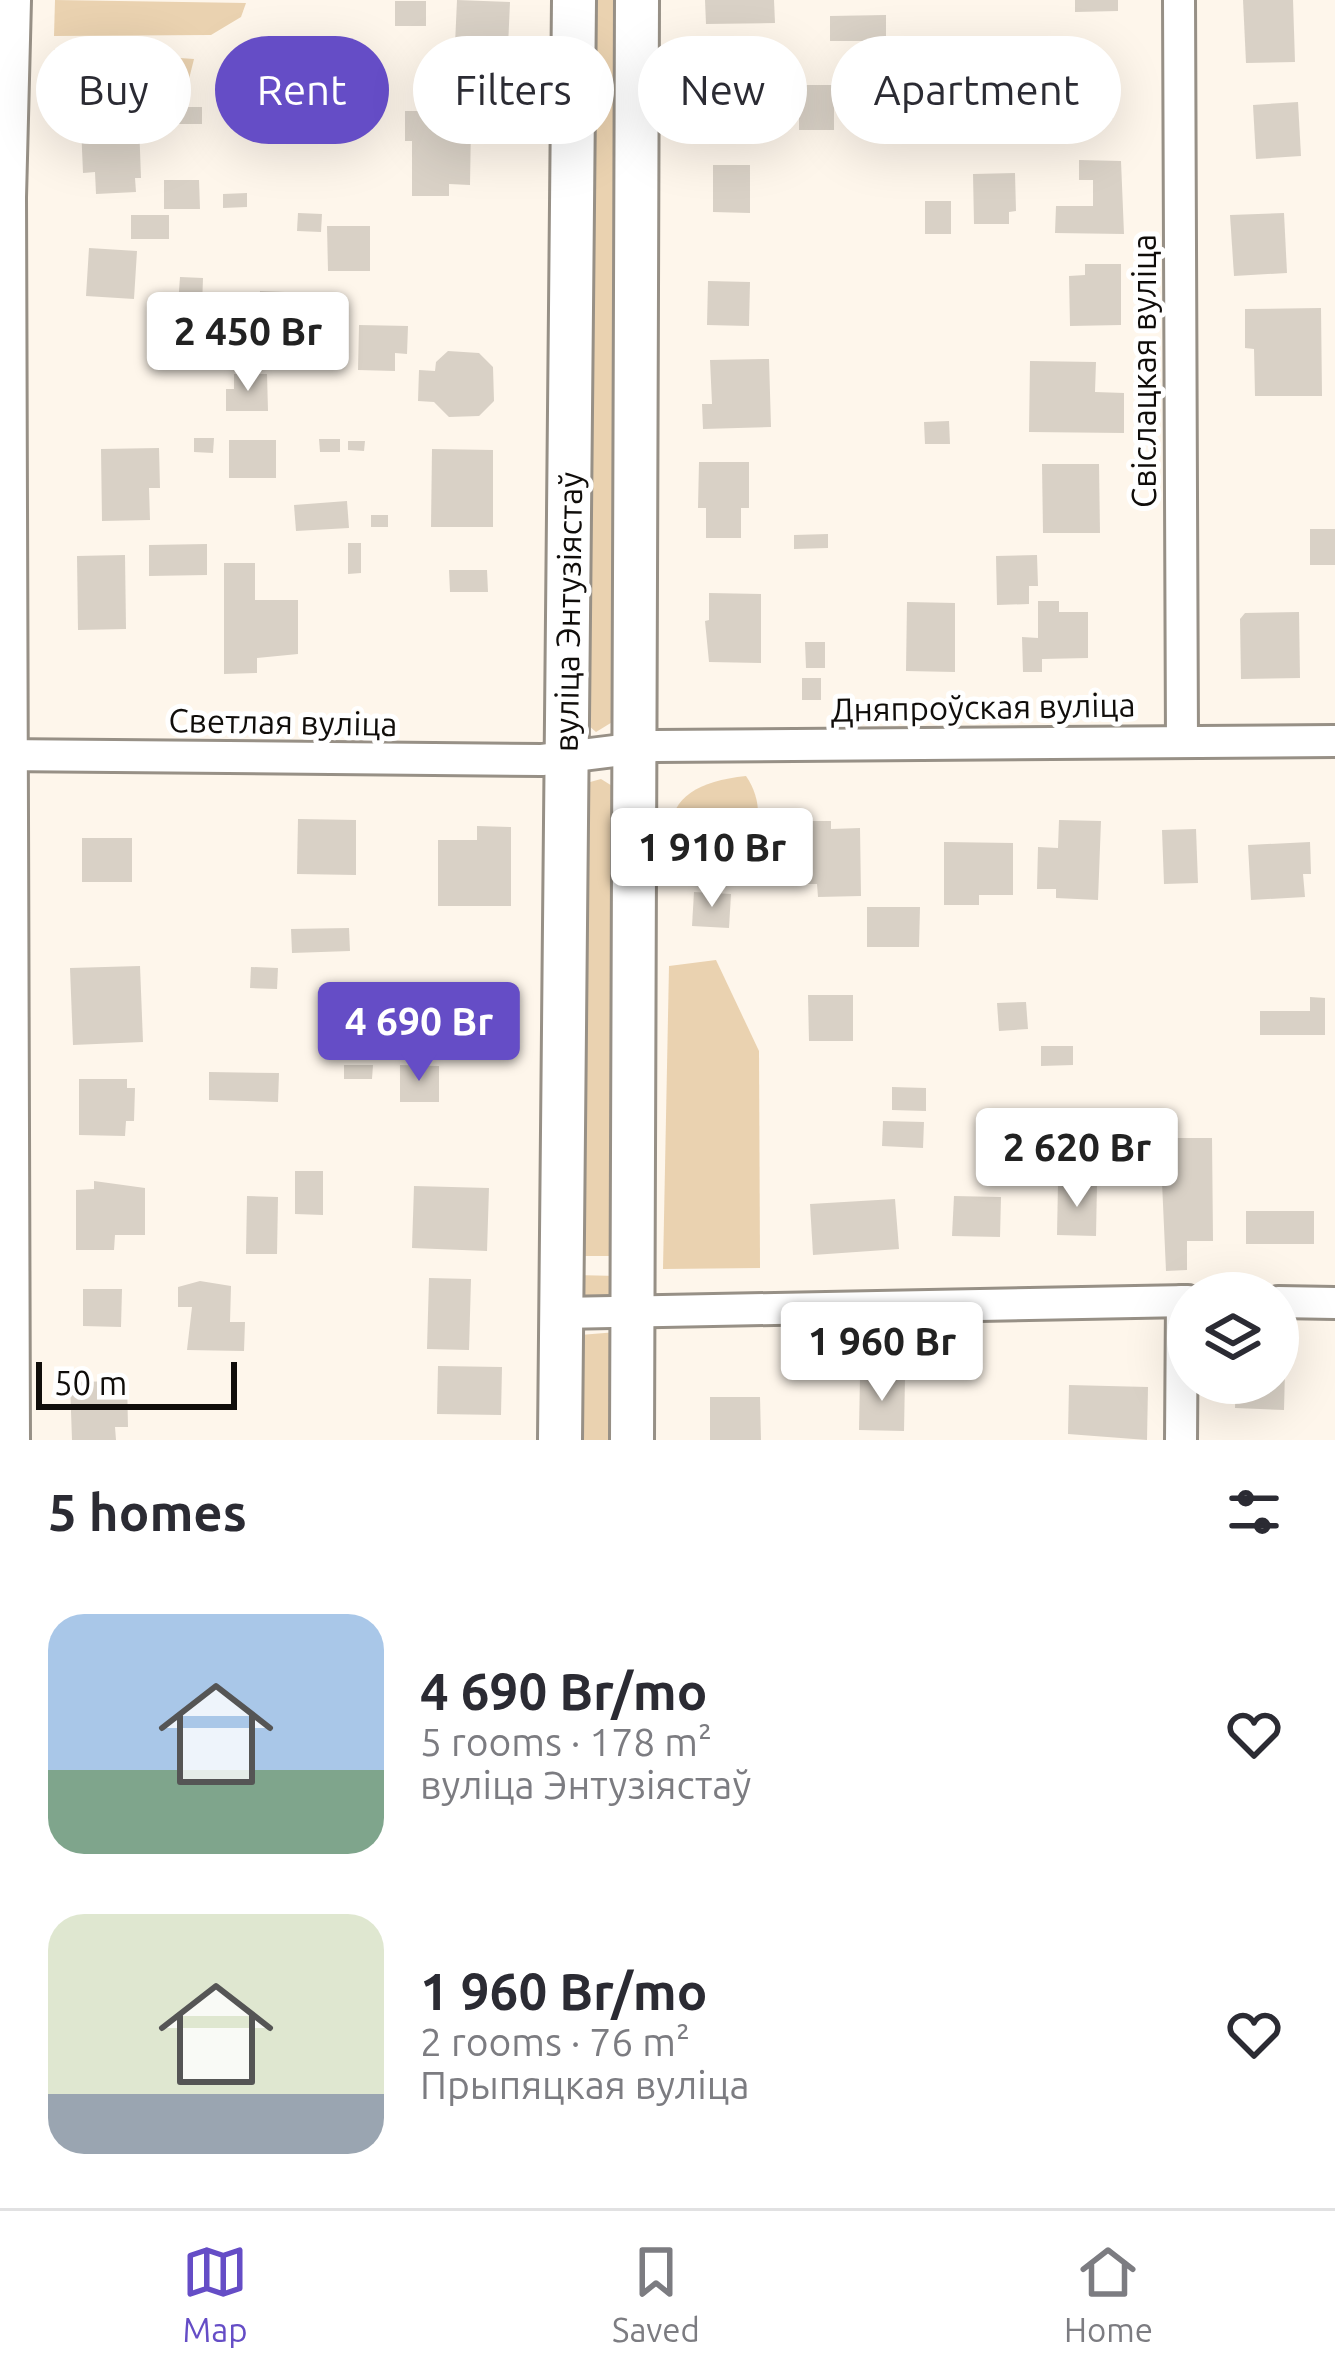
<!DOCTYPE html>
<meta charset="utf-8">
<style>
body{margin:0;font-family:Ubuntu,sans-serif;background:#f7f7f7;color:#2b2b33;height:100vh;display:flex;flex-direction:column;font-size:45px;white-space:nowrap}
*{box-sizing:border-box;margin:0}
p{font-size:39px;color:#7c7c81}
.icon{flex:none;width:66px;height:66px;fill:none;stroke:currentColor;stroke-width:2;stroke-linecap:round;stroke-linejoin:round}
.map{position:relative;height:1440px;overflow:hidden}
.drawer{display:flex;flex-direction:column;background:#fff;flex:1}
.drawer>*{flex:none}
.hud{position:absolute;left:36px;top:36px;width:1263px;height:108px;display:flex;gap:24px}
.buttons{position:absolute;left:1167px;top:1272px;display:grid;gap:24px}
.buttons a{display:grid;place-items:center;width:132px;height:132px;border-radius:50%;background:#fff;box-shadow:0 12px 48px #0002;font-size:60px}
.scale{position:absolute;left:36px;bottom:30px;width:201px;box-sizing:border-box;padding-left:12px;border:6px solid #100d0a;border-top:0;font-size:33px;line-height:42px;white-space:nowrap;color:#100d0a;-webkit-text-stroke:9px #fff;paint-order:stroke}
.price{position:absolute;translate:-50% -102px;padding:0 27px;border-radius:12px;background:#fff;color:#222;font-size:39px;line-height:78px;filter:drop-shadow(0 3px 6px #0008)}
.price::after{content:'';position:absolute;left:50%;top:72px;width:36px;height:27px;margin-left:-18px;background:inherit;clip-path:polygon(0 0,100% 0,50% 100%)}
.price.on{background:#654dc6;color:#fff}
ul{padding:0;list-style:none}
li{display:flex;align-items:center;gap:36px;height:300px;padding:0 48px}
li span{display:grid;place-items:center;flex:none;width:336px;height:240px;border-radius:36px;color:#555}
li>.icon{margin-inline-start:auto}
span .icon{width:144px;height:144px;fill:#fffc;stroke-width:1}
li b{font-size:51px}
h2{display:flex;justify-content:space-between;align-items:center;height:144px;padding:0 48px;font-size:51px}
.chip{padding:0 42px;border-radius:54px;background:#fff;box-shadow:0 12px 48px #0002;font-size:42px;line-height:108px}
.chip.on{background:#654dc6;color:#fff}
.dock{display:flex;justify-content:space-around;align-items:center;height:168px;border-top:3px solid #e1e1e2;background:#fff;font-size:33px;color:#7c7c81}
.dock a{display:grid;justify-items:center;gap:6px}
.dock .on{color:#654dc6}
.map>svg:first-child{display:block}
.green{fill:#ead2b0}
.building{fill:#d9d1c6}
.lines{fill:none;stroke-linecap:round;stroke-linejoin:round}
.street-casing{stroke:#979086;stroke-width:36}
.secondary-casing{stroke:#979086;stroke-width:48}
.street{stroke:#fff;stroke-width:30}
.secondary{stroke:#fff;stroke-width:42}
.labels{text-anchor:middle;stroke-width:10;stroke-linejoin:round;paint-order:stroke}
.street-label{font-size:33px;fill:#100d0a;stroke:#fff}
</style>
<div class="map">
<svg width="1335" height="1440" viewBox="0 0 1335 1440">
<rect width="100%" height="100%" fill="#fef6eb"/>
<g class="green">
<polygon points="55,0 246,3 241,17 211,35 54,36"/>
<polygon points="585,0 623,0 614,721 596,732 580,718"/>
<polygon points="54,49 194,59 187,87 55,98"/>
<path d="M 746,776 C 777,820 745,887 689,881 C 651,817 676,783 746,776 Z"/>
<polygon points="601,779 617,789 613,1256 579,1256 583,784"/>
<polygon points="716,960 759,1051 760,1268 663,1269 669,966"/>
<polygon points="575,1275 618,1276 614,1298 584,1300 578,1294"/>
<polygon points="617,1332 616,1440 579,1440 580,1335"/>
</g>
<g class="building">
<polygon points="457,0 510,2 507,69 454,67"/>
<polygon points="705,0 774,0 775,23 706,24"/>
<polygon points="1075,0 1118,0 1118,11 1075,12"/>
<polygon points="1243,0 1293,0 1295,62 1246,63"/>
<rect x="395" y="1" width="31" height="25"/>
<polygon points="886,15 886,41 830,41 830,16"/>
<polygon points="702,60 765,60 765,97 751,97 750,132 708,131 708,117 702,117"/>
<rect x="844" y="62" width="27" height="22"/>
<polygon points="1056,63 1113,63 1113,119 1064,119 1064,98 1056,98"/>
<rect x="799" y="85" width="35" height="45"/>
<polygon points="1298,102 1301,156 1256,159 1253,105"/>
<rect x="172" y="107" width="30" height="17"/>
<polygon points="405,111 443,111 443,123 471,123 470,185 449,184 449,196 412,196 412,141 405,141"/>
<polygon points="139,123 141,178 135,178 136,192 96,194 95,172 83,173 81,125"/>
<polygon points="1079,160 1121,161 1124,234 1055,233 1056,206 1093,206 1093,180 1079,180"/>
<polygon points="713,165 750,165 750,213 713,212"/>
<polygon points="1015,173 1016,211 1009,212 1009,224 974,224 973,174"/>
<polygon points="164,180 199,180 200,209 164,209"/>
<polygon points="247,193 247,207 223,208 223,194"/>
<rect x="925" y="201" width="26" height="33"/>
<polygon points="298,213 322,214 321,232 297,231"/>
<polygon points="1284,213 1287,273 1234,276 1230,215"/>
<rect x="131" y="215" width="38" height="24"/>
<polygon points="327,226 370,226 370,271 328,271"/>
<polygon points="89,248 137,251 134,299 86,296"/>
<polygon points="1085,264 1121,264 1121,325 1070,326 1069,276 1085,275"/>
<polygon points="180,277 203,278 202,306 178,305"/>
<polygon points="708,281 750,282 749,326 707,325"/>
<polygon points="260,291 285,292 284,316 259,315"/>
<polygon points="1321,308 1322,396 1255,396 1254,349 1245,348 1245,309"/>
<polygon points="359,325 408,326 407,354 395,353 395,371 358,370"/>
<polygon points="448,351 479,353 493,367 494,401 479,416 449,417 434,402 418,401 419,370 435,371 436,362"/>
<polygon points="769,359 771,427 703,429 702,404 712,404 710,360"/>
<polygon points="1030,361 1096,362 1095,392 1124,393 1124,433 1029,432"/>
<polygon points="234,374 267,374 268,411 226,411 226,389 234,389"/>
<polygon points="949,421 950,444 925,444 924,422"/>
<polygon points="194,438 214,438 213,453 194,452"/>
<polygon points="319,439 340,439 340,452 320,452"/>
<rect x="229" y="440" width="47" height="38"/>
<polygon points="348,441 365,441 364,451 348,450"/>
<polygon points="159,448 160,488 149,488 150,520 102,521 101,449"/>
<polygon points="432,449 493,450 493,527 431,527"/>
<polygon points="699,462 749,462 749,508 741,508 741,538 706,538 706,508 698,508"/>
<polygon points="1042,464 1099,464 1100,533 1043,533"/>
<polygon points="347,501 349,528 296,531 294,505"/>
<rect x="371" y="515" width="17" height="12"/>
<rect x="1310" y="529" width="25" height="36"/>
<polygon points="828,534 828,548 794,549 794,535"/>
<polygon points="348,543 361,543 361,573 348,574"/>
<polygon points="207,544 207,575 149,576 149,545"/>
<polygon points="125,555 126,629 78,630 77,556"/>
<polygon points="1037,555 1038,586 1029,586 1029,604 997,605 996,556"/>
<polygon points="224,563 255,563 255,600 298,600 298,654 257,658 257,673 224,674"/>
<polygon points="449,570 487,570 488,592 450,592"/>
<polygon points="709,593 761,594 761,663 709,662 705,621 709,620"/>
<polygon points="1038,601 1059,601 1059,612 1088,612 1088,658 1042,659 1042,672 1023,672 1022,637 1038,638"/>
<polygon points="907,602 955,603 955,672 906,671"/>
<polygon points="1299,612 1300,678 1241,679 1240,619 1245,613"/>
<polygon points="805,642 825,642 825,668 806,668"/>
<rect x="802" y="678" width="19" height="22"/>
<polygon points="298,819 356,820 356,875 297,874"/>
<polygon points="1059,820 1101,821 1098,900 1056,898 1056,889 1037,889 1038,847 1058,848"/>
<polygon points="806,821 831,821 831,829 860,828 861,896 818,897 817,884 801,884 799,830 807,830"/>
<polygon points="477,826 511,827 511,906 438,906 438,840 477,840"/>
<polygon points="1196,829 1198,883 1164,884 1162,830"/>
<rect x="82" y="838" width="50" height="44"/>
<polygon points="944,842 1013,843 1013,895 979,895 979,905 944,905"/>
<polygon points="1310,842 1311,874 1303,874 1305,897 1251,900 1248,845"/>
<polygon points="694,892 731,894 729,928 692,926"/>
<polygon points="867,907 920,907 919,947 867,947"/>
<polygon points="349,928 350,951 292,953 291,929"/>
<polygon points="140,966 143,1042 73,1045 70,968"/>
<polygon points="251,967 278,968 277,989 250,988"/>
<rect x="440" y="992" width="51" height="46"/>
<polygon points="808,995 853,995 853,1041 809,1041"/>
<polygon points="1310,997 1325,998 1325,1035 1260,1035 1260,1011 1310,1011"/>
<polygon points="1026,1002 1028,1029 999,1031 997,1003"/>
<polygon points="398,1019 399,1052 347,1054 346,1021"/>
<polygon points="1041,1046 1073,1046 1073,1065 1041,1066"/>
<polygon points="344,1065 373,1065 372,1079 344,1079"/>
<polygon points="400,1065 439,1066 439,1102 400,1102"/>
<polygon points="209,1072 279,1073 278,1102 209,1100"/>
<polygon points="79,1079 127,1079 127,1088 135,1088 134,1121 126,1121 125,1136 79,1135"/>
<polygon points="892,1087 926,1088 926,1111 892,1110"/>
<polygon points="883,1121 924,1122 923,1148 882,1146"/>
<polygon points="1160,1138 1212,1138 1213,1241 1187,1241 1187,1270 1166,1271"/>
<polygon points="295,1171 323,1171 323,1215 295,1214"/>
<polygon points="94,1181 145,1188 145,1235 115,1235 114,1250 76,1250 76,1190 94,1189"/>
<polygon points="1058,1184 1097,1184 1096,1236 1057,1235"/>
<polygon points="414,1186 489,1188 487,1251 412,1248"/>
<polygon points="247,1196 278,1197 277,1254 246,1254"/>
<polygon points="954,1196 1001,1197 1000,1237 952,1236"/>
<polygon points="895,1199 899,1249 813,1255 810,1204"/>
<rect x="1246" y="1211" width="68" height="33"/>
<polygon points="429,1278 471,1279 469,1350 427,1349"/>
<polygon points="200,1281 231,1286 230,1322 245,1322 244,1351 187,1350 192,1307 178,1307 178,1287"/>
<polygon points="83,1289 122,1289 121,1327 83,1326"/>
<polygon points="438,1366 502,1367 501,1415 437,1414"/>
<polygon points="1278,1370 1285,1371 1284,1410 1235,1408 1236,1383 1278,1383"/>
<polygon points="860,1377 905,1378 904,1431 859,1430"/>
<polygon points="127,1381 128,1427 115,1427 116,1440 72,1440 70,1382"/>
<polygon points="1069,1385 1148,1387 1147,1440 1068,1434"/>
<polygon points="710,1397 760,1397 761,1440 710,1440"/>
</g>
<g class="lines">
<g class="street-casing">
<g id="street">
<polyline points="1179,0 1182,741"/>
<polyline points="0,755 542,760 655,746 1335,741"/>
<polyline points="1278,1302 1335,1303"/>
<polyline points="561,1313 1188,1301"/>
<polyline points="14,1440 10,197 15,0"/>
<polyline points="1181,1440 1182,1301"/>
</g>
</g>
<g class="secondary-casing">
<g id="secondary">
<polyline points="560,1440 574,0"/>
<polyline points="632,1440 637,0"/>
</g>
</g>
<use href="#street" class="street"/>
<use href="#secondary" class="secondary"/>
</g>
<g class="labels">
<g class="street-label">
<text transform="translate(1144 371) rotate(-90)" y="12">Свіслацкая вуліца</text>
<text transform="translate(568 612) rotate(-89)" y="12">вуліца Энтузіястаў</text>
<text transform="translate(983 707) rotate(-1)" y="12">Дняпроўская вуліца</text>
<text transform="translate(283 722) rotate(1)" y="12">Светлая вуліца</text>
</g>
</g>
</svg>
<div class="buttons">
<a><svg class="icon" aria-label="layers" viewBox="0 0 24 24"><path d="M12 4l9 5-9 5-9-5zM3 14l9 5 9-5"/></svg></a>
</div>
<div class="scale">50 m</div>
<b class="price" style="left:248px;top:394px">2 450 Br</b>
<b class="price" style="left:712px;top:910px">1 910 Br</b>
<b class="price on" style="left:419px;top:1084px">4 690 Br</b>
<b class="price" style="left:1077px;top:1210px">2 620 Br</b>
<b class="price" style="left:882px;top:1404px">1 960 Br</b>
<div class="hud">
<a class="chip">Buy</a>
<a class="chip on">Rent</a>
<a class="chip">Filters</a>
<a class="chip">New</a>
<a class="chip">Apartment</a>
</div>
</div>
<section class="drawer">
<h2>5 homes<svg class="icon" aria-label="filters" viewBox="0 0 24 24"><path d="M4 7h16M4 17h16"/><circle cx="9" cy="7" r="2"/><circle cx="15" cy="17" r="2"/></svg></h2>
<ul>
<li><span style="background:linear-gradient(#a9c7e8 65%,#7fa58c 0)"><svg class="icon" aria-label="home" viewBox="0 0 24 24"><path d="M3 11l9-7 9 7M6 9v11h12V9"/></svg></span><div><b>4 690 Br/mo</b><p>5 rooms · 178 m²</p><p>вуліца Энтузіястаў</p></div><svg class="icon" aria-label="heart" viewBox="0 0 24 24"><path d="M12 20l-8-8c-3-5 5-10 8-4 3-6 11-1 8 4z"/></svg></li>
<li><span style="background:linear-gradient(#dfe7d0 75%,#9aa5b1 0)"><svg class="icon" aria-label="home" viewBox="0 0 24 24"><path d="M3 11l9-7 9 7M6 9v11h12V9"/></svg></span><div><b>1 960 Br/mo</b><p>2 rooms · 76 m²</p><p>Прыпяцкая вуліца</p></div><svg class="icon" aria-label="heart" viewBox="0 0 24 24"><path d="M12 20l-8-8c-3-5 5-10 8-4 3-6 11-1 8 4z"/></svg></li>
</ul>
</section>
<nav class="dock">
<a class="on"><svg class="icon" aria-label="map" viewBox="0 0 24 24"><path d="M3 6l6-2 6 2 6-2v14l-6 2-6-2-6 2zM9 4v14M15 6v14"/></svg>Map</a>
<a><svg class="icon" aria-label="saved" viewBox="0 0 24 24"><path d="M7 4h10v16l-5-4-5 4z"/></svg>Saved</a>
<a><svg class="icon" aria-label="home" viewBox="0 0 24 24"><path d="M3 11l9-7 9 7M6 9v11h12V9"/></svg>Home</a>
</nav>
